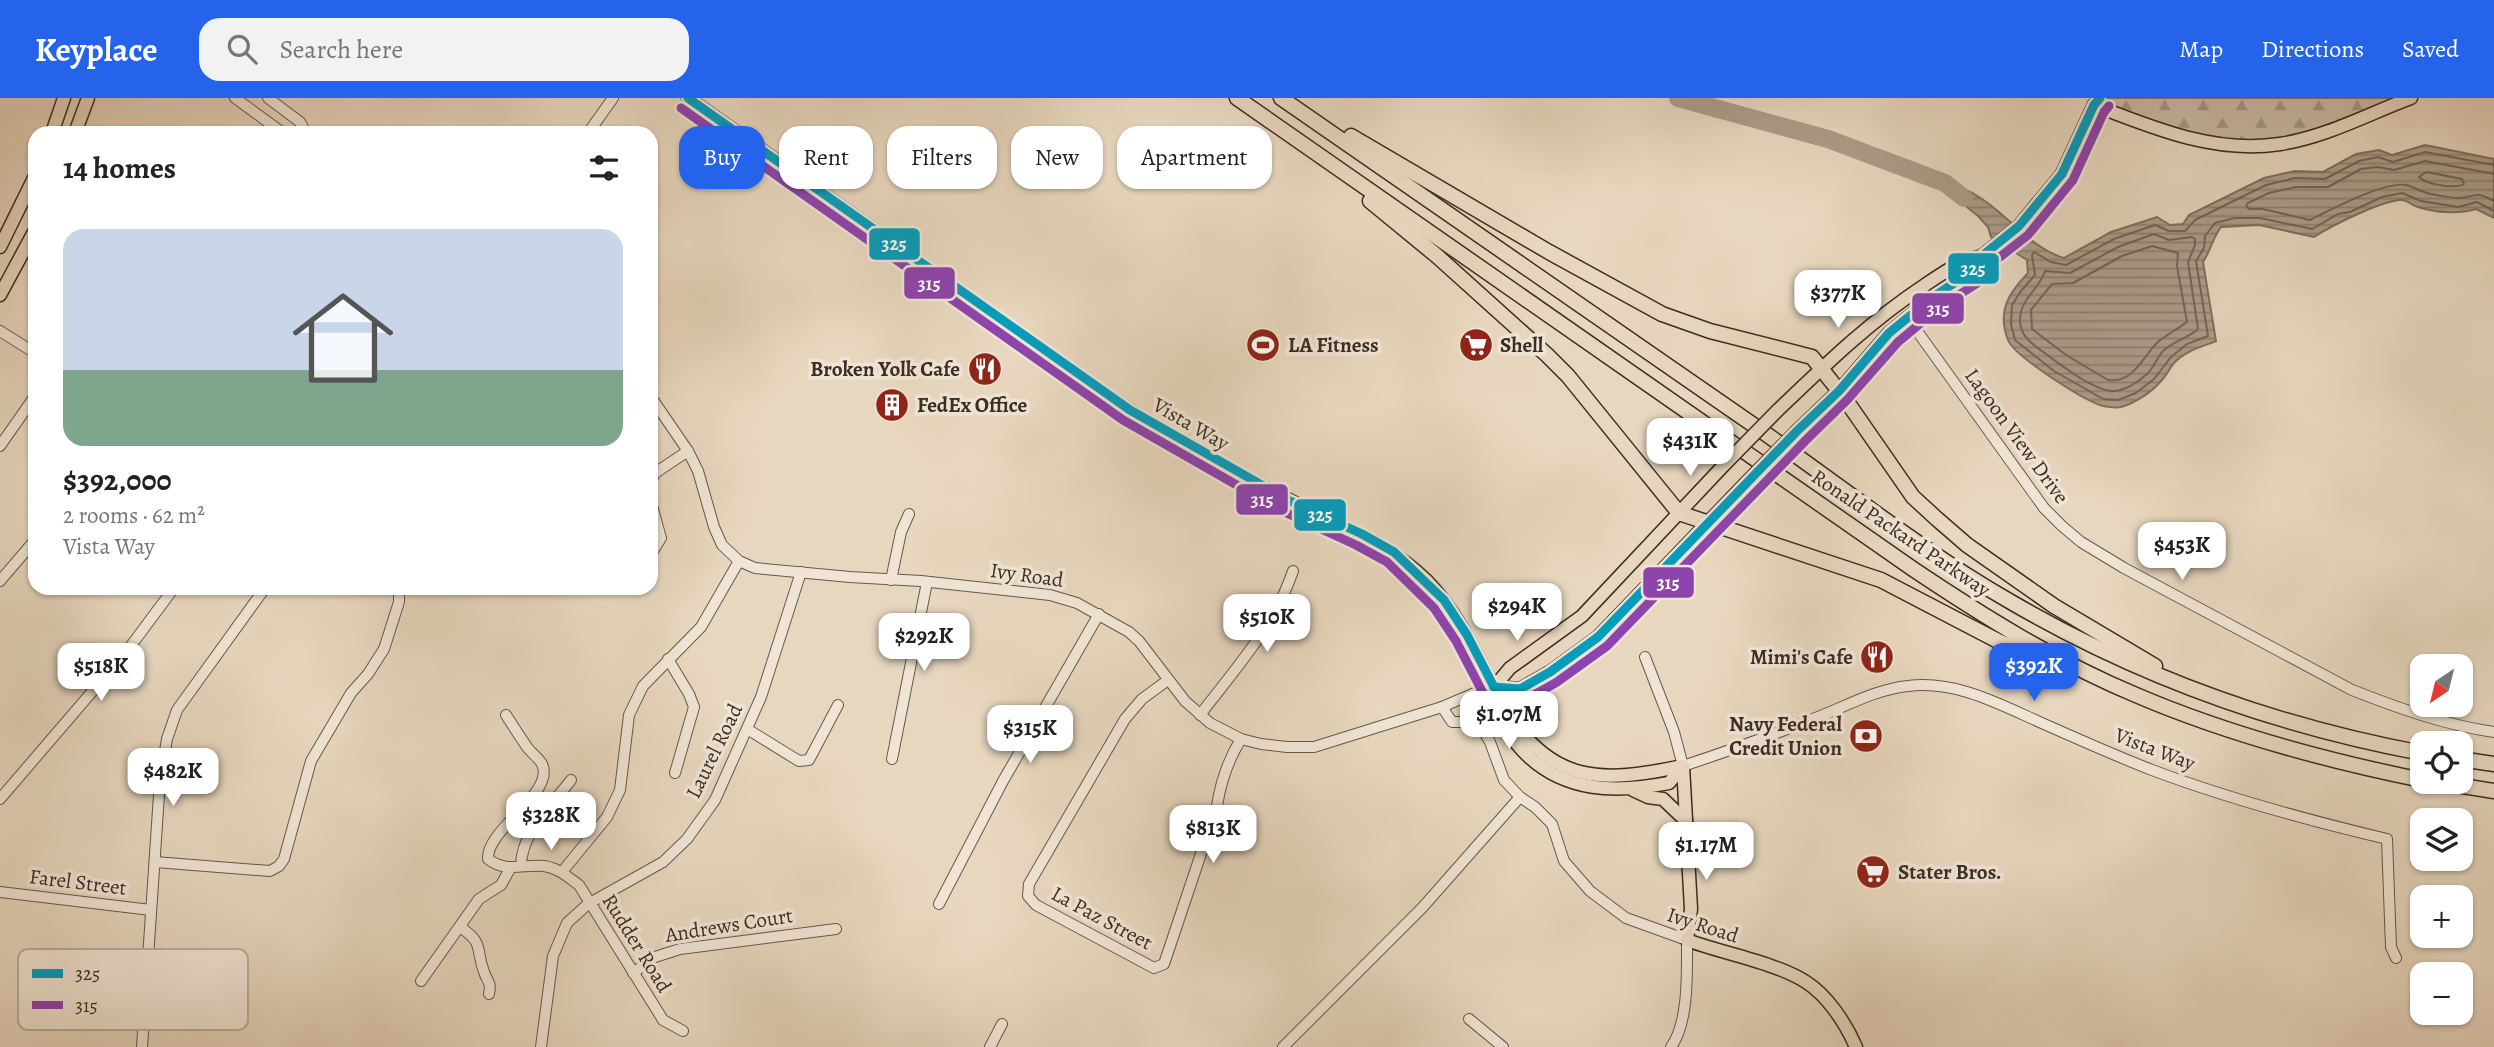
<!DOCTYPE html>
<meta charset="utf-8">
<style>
body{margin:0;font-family:Alegreya,serif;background:#f2f2f2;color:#222;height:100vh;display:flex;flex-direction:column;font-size:26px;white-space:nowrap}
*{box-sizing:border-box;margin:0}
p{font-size:23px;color:#767676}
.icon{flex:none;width:38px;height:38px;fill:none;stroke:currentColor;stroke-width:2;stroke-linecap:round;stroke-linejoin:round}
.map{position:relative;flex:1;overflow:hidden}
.sheet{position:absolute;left:28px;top:28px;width:630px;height:469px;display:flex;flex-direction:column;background:#fff;border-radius:21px;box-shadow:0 2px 5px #0004}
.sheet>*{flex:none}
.hud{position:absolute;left:679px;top:28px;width:665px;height:63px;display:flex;gap:14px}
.needle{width:46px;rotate:215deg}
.tools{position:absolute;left:2410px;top:556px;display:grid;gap:14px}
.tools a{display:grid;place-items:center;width:63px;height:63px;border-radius:14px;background:#fff;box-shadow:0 2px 5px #0004;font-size:35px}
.price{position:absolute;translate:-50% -60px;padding:0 16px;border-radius:14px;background:#fff;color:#222;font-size:23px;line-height:46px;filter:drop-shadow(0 2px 4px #0008)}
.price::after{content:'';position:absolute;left:50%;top:42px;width:21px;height:16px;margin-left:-10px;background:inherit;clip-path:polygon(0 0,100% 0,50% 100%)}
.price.current{background:#2563eb;color:#fff}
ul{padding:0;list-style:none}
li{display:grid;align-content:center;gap:14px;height:371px;padding:0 35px}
li span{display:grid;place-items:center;height:217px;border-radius:21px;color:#555}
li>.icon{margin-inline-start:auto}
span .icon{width:126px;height:126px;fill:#fffc;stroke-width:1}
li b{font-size:30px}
h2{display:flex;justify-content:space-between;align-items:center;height:84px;padding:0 35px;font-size:30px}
.pill{padding:0 24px;border-radius:21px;background:#fff;box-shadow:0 2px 5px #0004;font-size:24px;line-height:63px}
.pill.current{background:#2563eb;color:#fff}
header{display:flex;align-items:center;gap:42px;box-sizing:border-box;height:98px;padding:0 35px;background:#2563eb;color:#fff}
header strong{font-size:33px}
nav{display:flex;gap:38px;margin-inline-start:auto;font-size:24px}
.search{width:490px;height:63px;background:#f2f2f2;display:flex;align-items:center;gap:18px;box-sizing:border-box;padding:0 24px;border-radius:21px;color:#767676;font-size:26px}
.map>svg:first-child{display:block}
.forest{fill:url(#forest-firs);stroke:#827465;stroke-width:2}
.water{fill:url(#water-rules);stroke:#7f7062;stroke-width:2}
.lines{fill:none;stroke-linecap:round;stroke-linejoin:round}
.shore{stroke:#746558;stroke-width:2}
.river{stroke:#ad9d8b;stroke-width:18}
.minor-casing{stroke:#66584c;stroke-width:12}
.major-casing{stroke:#3a2d25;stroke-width:15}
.highway-casing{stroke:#3a2d25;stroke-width:17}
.minor{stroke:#f0e5d5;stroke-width:10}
.major{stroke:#e8d7bf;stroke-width:12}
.highway{stroke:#e8d7bf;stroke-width:14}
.major-bridge-casing{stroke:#3a2d25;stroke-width:15;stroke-linecap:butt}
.major-bridge{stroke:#e8d7bf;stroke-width:12}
.bus-1-casing{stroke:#f0e5d5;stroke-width:14}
.bus-2-casing{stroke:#f0e5d5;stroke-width:14}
.bus-1{stroke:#069dbd;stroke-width:9}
.bus-2{stroke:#8e44ad;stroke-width:9}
.labels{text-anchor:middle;stroke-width:7;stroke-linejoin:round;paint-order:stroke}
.poi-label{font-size:21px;font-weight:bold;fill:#3a2d25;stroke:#f0e5d5;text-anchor:start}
.street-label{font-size:21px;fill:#3a2d25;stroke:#f0e5d5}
.key{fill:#f0e5d5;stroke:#b9aea0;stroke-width:2}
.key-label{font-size:19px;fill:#3a2d25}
.line-badge{stroke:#f0e5d5;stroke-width:2.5}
.badge-label{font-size:19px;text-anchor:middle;font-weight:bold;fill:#fff}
</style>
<header>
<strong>Keyplace</strong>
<div class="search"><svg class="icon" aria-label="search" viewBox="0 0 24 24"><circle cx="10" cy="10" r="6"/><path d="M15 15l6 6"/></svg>Search here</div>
<nav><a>Map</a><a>Directions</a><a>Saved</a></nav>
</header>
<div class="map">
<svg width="2494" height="949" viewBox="0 0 2494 949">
<defs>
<pattern id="forest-firs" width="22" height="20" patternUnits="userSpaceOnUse" patternTransform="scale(1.75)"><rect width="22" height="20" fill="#cabaa5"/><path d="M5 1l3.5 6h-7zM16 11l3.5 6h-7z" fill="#a59886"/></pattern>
<pattern id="water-rules" width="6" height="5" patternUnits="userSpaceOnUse" patternTransform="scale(1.75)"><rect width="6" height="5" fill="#ad9d8b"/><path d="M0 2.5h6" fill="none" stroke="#8e8071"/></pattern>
</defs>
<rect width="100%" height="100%" fill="#e8d7bf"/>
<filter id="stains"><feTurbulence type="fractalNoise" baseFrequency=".00286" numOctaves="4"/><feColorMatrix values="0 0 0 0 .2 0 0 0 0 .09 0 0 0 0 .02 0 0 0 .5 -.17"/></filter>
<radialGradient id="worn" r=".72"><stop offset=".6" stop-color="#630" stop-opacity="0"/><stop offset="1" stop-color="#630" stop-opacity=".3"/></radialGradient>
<path class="forest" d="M 2102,0 L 2396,0 C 2355,16 2316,34 2273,42 C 2216,52 2152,25 2100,5 Z"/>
<path class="water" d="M 2425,47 L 2494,61 L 2494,120 L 2476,111 C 2458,116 2436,115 2418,109 C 2413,108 2408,103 2403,102 C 2386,100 2329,129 2314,139 L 2259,127 L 2221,129 C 2212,141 2211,152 2203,164 L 2216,243 C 2201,249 2185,253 2174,265 C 2169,271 2166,278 2161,283 C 2152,294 2135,305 2121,309 C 2115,310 2105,309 2100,307 C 2082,301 2014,258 2008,242 C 1997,213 2008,196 2028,175 L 2027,162 L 1991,139 L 1988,129 L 1978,118 L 1946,92 L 1945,85 C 1997,95 2020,147 2064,160 L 2111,134 L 2157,119 L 2170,127 L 2183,126 L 2189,117 L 2264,80 L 2295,73 L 2323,74 L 2356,56 L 2379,52 L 2392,57 Z"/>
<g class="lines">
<g class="shore">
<polyline points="2494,67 2425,54 2393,64 2378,59 2359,63 2325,81 2295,80 2266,87 2195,122 2185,133 2169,133 2155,127 2114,141 2066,167 2051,164 2034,154 2032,157 2035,177 2021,193 2012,207 2011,226 2015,242 2054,273 2103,301 2118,302 2136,295 2154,281 2171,259 2187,246 2208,238 2196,163 2204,150 2205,138 2215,125 2235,120 2260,120 2312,131 2338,116 2350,114 2382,99 2402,95 2421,103 2458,109 2477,104 2494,113"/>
<path d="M 2426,74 L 2462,81 L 2464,86 C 2455,91 2427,87 2419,79 Z"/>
<path d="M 2494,76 L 2425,63 L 2394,72 L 2377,69 L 2361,71 L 2328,89 L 2296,89 L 2269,95 L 2248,105 L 2246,108 L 2249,111 L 2263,111 L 2310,122 C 2330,112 2385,83 2406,87 C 2411,88 2416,91 2421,93 C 2428,96 2451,100 2458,100 C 2478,99 2473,92 2494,103"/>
<path d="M 2154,136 L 2169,142 L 2192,139 L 2195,141 L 2195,147 L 2188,164 L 2198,231 C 2190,239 2174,243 2163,253 C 2157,260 2154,269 2148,275 C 2140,283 2126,292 2115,293 C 2097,295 2064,269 2050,259 C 2037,249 2021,241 2020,224 C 2019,201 2039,192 2045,173 L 2070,175 L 2118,149 Z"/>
<path d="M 2152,148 L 2178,155 L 2177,168 L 2187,224 C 2179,230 2168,236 2159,243 C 2143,257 2134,286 2108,282 L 2066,257 L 2032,231 L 2031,212 L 2052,186 L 2073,185 L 2122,158 Z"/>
</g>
<polyline class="river" points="1678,0 1828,41 1945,85 1964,100"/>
<g class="minor-casing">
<g id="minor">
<polyline points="235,0 283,35"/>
<polyline points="268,0 300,24 306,35"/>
<polyline points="588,35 613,0"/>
<path d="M 1907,219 L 2044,410 L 2062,428 L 2081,444 L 2124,470 L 2352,592 C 2398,610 2445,627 2494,634"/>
<polyline points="0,233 35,255"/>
<polyline points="651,299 688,353 698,373 714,429 722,447 739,463 755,470 850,479 921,483 1050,497 1077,505 1129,534 1139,543 1185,603 1210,625 1241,641 1261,646 1287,649 1314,649 1442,609 1477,594 1494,589"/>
<polyline points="0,348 35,298"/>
<polyline points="651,383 655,375 688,353"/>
<polyline points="651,404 661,440 651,456"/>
<polyline points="891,482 901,434 909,416"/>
<polyline points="0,483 35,442"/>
<path d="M 1645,559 L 1674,634 L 1683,668 C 1728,653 1773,637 1818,619 C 1846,608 1877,591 1908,588 C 1957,582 2001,607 2044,626 C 2080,642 2116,658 2152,672 C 2229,701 2307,722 2387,741 L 2391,849 L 2396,860"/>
<polyline points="668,561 689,596 694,609 675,675"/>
<path d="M 1168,582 L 1142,601 L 1125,621 L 1029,786 L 1028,798 L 1036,807 L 1154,870 L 1164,866 L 1217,708 C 1221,682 1228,662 1241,641"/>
<path d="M 1442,609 L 1452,624 L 1472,624 L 1482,630 L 1490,644 L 1504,682 L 1520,699 L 1535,709 L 1552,726 L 1564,763 L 1590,793 L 1626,820 L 1687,842 C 1687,874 1689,924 1671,949"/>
<path d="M 506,617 C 513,628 520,639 527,649 C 531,655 539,660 542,666 C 556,695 486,731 488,761 C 506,775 523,766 544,768 C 558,770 568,779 579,787 L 663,922 L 683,933"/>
<path d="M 1200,617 C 1235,571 1274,529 1293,473"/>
<polyline points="747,631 799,663 809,662 838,607"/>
<polyline points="892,661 927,484"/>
<polyline points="0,701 127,553 174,490"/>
<polyline points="155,764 270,773 279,768 284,761 311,663 351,595 368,576 384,551 399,504 399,490"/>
<path d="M 521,768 C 521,735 552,707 571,682"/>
<polyline points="562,774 607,719 620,692 629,617 643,588 701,529 739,463"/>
<polyline points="0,794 151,812"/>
<polyline points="939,806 1003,683 1099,516"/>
<path d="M 460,829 C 485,846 475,850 484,874 C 487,883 492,885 489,896"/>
<polyline points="633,875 655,859 680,851 836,831"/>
<polyline points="421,883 479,801 501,787 511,769"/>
<polyline points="44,915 144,923"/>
<polyline points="1469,921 1503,949"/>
<polyline points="142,949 160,682 167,641 177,612 265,490"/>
<polyline points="541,949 553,858 567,825 588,806 663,764 687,741 715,702 761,599 801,474"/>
<polyline points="990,949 1002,926"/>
<polyline points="1283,949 1422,810 1520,699"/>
</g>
</g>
<g class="major-casing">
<g id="major">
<path d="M 688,0 C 784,69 881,137 978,206 C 1040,250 1102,297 1168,336 C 1213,362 1259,387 1305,410 C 1349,432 1392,448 1427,483 C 1454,511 1470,543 1487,577 C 1493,588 1497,601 1504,611 C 1555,687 1600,685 1683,668"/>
<path d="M 2094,7 C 2153,30 2215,56 2280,46 C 2326,39 2368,16 2411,0"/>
<polyline points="52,35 64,0"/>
<polyline points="75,35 88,0"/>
<polyline points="0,149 35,78"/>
<polyline points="0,197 35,132"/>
<path d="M 1777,313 C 1825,267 1869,224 1925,187 C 1944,174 1960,163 1982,158"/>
<polyline points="1797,333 1839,293 1889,235 1933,199 1971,174 1982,158 2019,128 2062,76 2094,7 2100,0"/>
<polyline points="1494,589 1520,591 1550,574 1598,539 1744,387"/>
<polyline points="1494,589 1510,570 1582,518 1724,367"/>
<path d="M 1503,610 C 1503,628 1511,640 1523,653 C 1563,695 1616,695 1669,685 L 1683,668"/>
<path d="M 1683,668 L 1691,811 L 1687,842 C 1721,855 1777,865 1806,884 C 1828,898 1846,926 1856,949"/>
<polyline points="1633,692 1648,699 1663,701 1686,723"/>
</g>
</g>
<g class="highway-casing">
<g id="highway">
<path d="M 1237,0 L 1913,471 C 1983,518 2057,564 2136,597 C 2227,636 2324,662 2422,682"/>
<path d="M 1281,0 C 1433,105 1584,210 1736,315 C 1828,378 1915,449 2011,504 C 2138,578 2277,628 2422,655"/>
<polyline points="1351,38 1549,154 1662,216 1710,233 1812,259 1843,298 1913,399 1937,421 1967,447 2054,508 2155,568"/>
<polyline points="1370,103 1437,158 1547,257 1568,278 1679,415 1881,482 1998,543 2056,567"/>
<polyline points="2460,661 2494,666"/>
<polyline points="2438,684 2494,693"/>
</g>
</g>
<use href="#minor" class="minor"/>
<use href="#major" class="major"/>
<use href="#highway" class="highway"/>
<g class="major-bridge-casing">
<g id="major-bridge">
<polyline points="1724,367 1777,313"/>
<polyline points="1744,387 1797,333"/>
</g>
</g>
<use href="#major-bridge" class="major-bridge"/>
<g class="bus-1-casing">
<g id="bus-1">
<polyline points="688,0 1130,312 1288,402 1362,436 1394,454 1444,502 1467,537 1494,589"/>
<polyline points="1494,589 1520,591 1550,574 1598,539 1797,333 1839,293 1889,235 1933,199 1971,174 1982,158 2019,128 2062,76 2094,7 2100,0"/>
</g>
</g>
<g class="bus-2-casing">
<g id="bus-2">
<polyline points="681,10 1123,322 1282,413 1356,447 1387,464 1434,510 1456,543 1483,595"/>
<polyline points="1493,601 1525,602 1557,584 1607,548 1806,342 1847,302 1898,244 1940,209 1979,184 1991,166 2028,137 2073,82 2104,14 2109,8"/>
</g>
</g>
<use href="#bus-1" class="bus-1"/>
<use href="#bus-2" class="bus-2"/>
</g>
<defs>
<g id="stadium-disc" transform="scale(1.75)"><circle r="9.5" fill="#8f2418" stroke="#f0e5d5"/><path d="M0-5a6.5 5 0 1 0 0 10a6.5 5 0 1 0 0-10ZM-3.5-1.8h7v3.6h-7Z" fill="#fff"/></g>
<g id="supermarket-disc" transform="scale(1.75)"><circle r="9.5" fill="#8f2418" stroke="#f0e5d5"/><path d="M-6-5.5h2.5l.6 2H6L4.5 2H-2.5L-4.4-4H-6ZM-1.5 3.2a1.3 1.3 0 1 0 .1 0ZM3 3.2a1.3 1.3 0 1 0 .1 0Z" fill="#fff"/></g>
<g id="restaurant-disc" transform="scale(1.75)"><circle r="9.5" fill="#8f2418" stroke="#f0e5d5"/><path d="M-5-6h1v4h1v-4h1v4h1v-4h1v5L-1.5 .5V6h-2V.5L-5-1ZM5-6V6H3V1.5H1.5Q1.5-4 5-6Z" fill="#fff"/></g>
<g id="building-disc" transform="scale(1.75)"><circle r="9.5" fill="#8f2418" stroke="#f0e5d5"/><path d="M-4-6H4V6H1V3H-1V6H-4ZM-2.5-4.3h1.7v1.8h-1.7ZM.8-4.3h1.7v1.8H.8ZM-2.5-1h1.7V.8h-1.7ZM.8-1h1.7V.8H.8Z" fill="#fff"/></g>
<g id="bank-disc" transform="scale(1.75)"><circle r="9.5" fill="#8f2418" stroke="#f0e5d5"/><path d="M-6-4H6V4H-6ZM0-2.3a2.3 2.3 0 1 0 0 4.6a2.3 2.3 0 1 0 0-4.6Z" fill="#fff"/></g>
</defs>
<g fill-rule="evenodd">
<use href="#stadium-disc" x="1263" y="247"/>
<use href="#supermarket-disc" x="1476" y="247"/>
<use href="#restaurant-disc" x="985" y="271"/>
<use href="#building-disc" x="892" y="307"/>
<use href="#restaurant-disc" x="1877" y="559"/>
<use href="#bank-disc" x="1866" y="638"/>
<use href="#supermarket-disc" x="1873" y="774"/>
</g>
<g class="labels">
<g class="poi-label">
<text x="1288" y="254">LA Fitness</text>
<text x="1500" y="254">Shell</text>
<text x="960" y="278" text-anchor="end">Broken Yolk Cafe</text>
<text x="917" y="314">FedEx Office</text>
<text x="1853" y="566" text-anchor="end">Mimi's Cafe</text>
<text x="1842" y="633" text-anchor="end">Navy Federal<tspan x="1842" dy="24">Credit Union</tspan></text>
<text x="1898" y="781">Stater Bros.</text>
</g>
<g class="street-label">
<text transform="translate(1191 326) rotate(30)" y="7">Vista Way</text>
<text transform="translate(2017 338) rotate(54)" y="7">Lagoon View Drive</text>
<text transform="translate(1901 435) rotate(34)" y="7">Ronald Packard Parkway</text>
<text transform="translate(1027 477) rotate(8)" y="7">Ivy Road</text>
<text transform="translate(2155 651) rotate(21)" y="7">Vista Way</text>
<text transform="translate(714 653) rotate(-64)" y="7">Laurel Road</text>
<text transform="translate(78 784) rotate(7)" y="7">Farel Street</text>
<text transform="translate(1102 820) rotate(28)" y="7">La Paz Street</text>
<text transform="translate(729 827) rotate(-9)" y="7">Andrews Court</text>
<text transform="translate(1703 827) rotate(18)" y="7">Ivy Road</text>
<text transform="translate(637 845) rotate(58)" y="7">Rudder Road</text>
</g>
</g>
<rect x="18" y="851" width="230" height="81" rx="10" class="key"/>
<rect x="32" y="871" width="31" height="9" fill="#069dbd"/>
<rect x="32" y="903" width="31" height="8" fill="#8e44ad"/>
<g class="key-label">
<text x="75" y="882">325</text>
<text x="75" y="914">315</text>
</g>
<g class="line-badge">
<rect x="868" y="129" width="53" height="34" rx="7" fill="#069dbd"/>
<rect x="1947" y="154" width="53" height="33" rx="7" fill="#069dbd"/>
<rect x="903" y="168" width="53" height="34" rx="7" fill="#8e44ad"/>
<rect x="1911" y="194" width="54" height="33" rx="7" fill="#8e44ad"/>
<rect x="1235" y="385" width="54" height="33" rx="7" fill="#8e44ad"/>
<rect x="1293" y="400" width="54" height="34" rx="7" fill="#069dbd"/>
<rect x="1642" y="468" width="53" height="33" rx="7" fill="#8e44ad"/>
</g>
<g class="badge-label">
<text x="894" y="152">325</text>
<text x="1973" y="177">325</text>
<text x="929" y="192">315</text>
<text x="1938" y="217">315</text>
<text x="1262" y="408">315</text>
<text x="1320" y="423">325</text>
<text x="1668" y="491">315</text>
</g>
<rect width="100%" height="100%" filter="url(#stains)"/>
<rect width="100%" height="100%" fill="url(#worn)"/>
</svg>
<div class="tools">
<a><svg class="needle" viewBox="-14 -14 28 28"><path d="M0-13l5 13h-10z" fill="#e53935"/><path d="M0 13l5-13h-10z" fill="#767676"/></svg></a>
<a><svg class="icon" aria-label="locate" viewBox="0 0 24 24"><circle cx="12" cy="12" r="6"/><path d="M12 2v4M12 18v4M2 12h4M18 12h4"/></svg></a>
<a><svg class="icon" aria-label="layers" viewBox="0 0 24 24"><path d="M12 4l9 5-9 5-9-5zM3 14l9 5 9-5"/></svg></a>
<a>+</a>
<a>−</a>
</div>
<b class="price" style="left:1838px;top:232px">$377K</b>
<b class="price" style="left:1690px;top:380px">$431K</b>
<b class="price" style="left:2182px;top:484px">$453K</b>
<b class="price" style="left:1517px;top:545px">$294K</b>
<b class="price" style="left:1267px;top:556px">$510K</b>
<b class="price" style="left:924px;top:575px">$292K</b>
<b class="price" style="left:101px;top:605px">$518K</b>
<b class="price current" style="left:2034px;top:605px">$392K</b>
<b class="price" style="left:1509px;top:653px">$1.07M</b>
<b class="price" style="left:1030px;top:667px">$315K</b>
<b class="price" style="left:173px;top:710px">$482K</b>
<b class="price" style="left:551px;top:754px">$328K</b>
<b class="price" style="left:1213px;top:767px">$813K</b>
<b class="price" style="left:1706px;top:784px">$1.17M</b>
<div class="hud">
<a class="pill current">Buy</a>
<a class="pill">Rent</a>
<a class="pill">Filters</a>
<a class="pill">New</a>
<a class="pill">Apartment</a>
</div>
<section class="sheet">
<h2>14 homes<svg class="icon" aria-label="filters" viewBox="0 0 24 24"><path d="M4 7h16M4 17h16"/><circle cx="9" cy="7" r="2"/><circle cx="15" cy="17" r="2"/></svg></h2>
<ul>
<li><span style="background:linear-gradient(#c9d6e8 65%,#7fa58c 0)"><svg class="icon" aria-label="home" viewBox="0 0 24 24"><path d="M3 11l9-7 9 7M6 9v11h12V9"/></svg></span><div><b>$392,000</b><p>2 rooms · 62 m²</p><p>Vista Way</p></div></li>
</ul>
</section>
</div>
